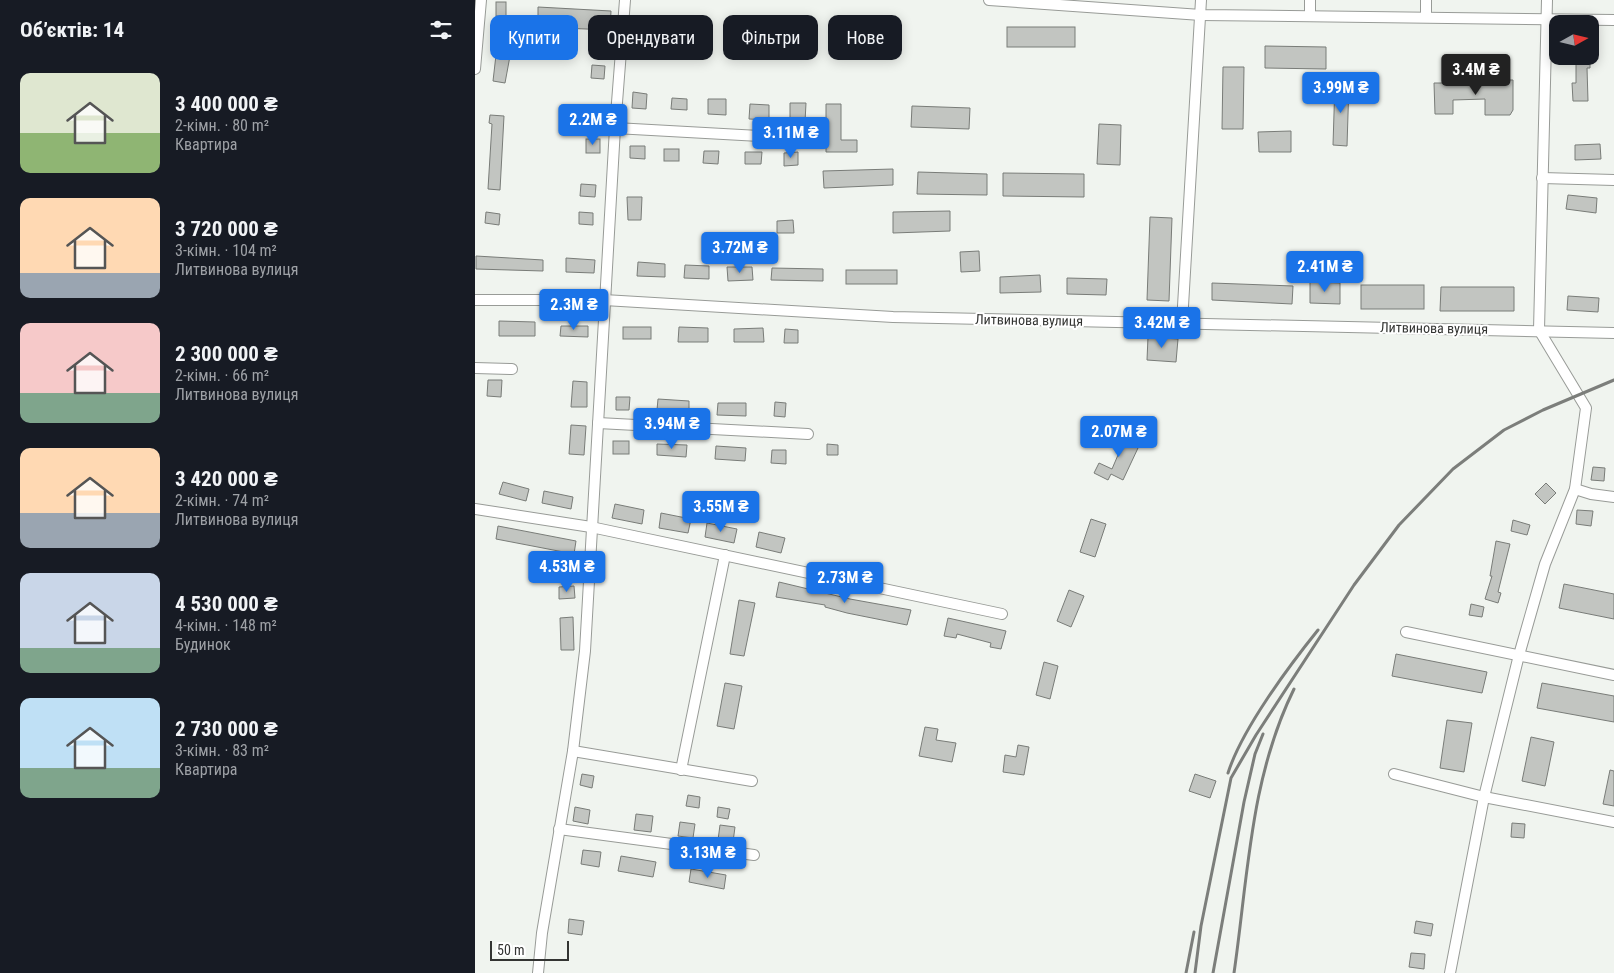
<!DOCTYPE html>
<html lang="uk">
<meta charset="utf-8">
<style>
body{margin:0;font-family:"Roboto Condensed",sans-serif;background:#242831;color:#f1f3f6;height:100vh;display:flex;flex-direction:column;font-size:19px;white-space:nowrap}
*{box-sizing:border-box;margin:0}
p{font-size:16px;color:#9ea1a6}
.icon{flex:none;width:28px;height:28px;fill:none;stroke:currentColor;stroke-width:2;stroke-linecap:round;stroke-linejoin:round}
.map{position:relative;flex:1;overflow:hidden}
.details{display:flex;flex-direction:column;background:#171b24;width:475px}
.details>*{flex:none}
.top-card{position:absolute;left:15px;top:15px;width:475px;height:45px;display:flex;gap:10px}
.needle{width:32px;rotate:82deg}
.tools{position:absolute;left:1074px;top:15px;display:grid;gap:10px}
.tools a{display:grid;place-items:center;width:50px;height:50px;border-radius:10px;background:#171b24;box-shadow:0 2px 12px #0003;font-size:25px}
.scale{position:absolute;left:15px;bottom:12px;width:79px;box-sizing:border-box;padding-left:5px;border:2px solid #333432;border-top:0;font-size:14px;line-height:18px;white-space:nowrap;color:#333432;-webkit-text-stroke:4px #fff;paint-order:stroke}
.price{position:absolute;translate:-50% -42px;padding:0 11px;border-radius:5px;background:#1a73e8;color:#fff;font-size:16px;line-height:32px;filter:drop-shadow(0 1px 2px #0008)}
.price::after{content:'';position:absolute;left:50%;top:30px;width:15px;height:11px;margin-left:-8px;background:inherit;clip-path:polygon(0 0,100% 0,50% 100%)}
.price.on{background:#222;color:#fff}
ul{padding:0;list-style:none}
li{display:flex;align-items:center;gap:15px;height:125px;padding:0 20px}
li span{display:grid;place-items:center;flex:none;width:140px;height:100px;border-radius:10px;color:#555}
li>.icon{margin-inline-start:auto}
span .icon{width:60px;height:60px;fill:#fffc;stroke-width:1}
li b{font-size:21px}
h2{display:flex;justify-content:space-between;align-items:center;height:60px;padding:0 20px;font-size:21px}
.tag{padding:0 18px;border-radius:10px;background:#171b24;box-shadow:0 2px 12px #0003;font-size:18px;line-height:45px}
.tag.on{background:#1a73e8;color:#fff}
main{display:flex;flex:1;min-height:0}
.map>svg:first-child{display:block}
.building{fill:#c2c5c1;stroke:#797c78}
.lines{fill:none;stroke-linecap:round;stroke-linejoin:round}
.minor-casing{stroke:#989b97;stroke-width:12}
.minor{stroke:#fff;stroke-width:10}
.rail{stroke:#7c7e7b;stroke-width:3}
.labels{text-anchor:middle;stroke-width:4;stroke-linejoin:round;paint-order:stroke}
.street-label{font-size:14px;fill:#333432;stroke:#fff}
</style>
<main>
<section class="details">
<h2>Об’єктів: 14<svg class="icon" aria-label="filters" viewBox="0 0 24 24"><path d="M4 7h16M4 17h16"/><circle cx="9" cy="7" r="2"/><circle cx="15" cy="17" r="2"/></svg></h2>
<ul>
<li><span style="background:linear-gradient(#dfe7d0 60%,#8fb573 0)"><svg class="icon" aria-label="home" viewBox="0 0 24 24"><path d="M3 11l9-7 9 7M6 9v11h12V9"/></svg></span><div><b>3 400 000 ₴</b><p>2-кімн. · 80 m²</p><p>Квартира</p></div></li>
<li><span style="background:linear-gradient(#ffd9b3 75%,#9aa5b1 0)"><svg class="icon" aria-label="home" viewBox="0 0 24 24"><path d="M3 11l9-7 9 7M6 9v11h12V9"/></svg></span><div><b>3 720 000 ₴</b><p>3-кімн. · 104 m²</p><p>Литвинова вулиця</p></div></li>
<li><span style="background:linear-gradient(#f6c9c9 70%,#7fa58c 0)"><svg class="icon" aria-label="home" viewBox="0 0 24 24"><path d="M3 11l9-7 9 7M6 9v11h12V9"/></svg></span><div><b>2 300 000 ₴</b><p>2-кімн. · 66 m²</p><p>Литвинова вулиця</p></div></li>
<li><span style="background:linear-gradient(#ffd9b3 65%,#9aa5b1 0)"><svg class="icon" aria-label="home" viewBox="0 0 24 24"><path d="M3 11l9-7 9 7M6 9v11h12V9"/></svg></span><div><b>3 420 000 ₴</b><p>2-кімн. · 74 m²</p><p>Литвинова вулиця</p></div></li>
<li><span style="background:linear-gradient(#c9d6e8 75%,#7fa58c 0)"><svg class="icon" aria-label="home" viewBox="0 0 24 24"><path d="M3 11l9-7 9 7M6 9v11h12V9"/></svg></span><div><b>4 530 000 ₴</b><p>4-кімн. · 148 m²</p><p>Будинок</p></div></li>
<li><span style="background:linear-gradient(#bfe0f5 70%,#7fa58c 0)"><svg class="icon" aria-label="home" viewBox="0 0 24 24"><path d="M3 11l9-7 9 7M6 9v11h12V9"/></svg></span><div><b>2 730 000 ₴</b><p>3-кімн. · 83 m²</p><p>Квартира</p></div></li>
</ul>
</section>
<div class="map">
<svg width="1139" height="973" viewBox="0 0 1139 973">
<rect width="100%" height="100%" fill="#f0f4ef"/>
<g class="building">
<rect x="21" y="2" width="10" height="14"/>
<polygon points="63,7 136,11 135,30 63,27"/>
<rect x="532" y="27" width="68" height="20"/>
<polygon points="790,46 851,47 851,69 790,68"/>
<polygon points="21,55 35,56 30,83 18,81"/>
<polygon points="1101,56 1115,56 1115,68 1112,68 1113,101 1098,101 1097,83 1101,83"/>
<polygon points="117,65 130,66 129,79 116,78"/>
<polygon points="748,67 769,67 768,129 747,129"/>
<polygon points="1011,80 1038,80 1038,110 1035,115 1010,115 1010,99 978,100 978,114 960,114 959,83 1011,83"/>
<polygon points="860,82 874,83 872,146 858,145"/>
<polygon points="158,92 172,94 171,109 157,108"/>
<polygon points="197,98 212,99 212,110 196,109"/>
<polygon points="233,99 251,99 251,115 233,114"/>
<polygon points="315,103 331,103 330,122 315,121"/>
<polygon points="275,104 294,105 294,120 274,119"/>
<polygon points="351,104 366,104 366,140 382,140 382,152 351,152"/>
<polygon points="437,106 495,108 494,129 436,127"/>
<polygon points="15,115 29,116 25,190 13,189 17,124 14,123"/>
<polygon points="624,124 646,125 645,165 622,164"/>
<polygon points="816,131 816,152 784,152 783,132"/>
<rect x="111" y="139" width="14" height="14"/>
<polygon points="1125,144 1126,159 1100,160 1100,145"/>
<polygon points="155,146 170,146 170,159 155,158"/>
<rect x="189" y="149" width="15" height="12"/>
<polygon points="229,151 244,151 243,164 228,163"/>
<polygon points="270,152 287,152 286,164 270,164"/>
<polygon points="323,152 323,165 309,166 309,153"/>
<polygon points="418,169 418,185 349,188 348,171"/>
<polygon points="443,172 512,174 512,195 442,194"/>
<polygon points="528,173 609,174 609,197 528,196"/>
<polygon points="106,184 121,185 120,197 105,196"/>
<polygon points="1093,195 1122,198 1121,213 1091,209"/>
<polygon points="152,197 167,197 166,220 153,220"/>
<polygon points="475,211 475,231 418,233 418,212"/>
<polygon points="11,212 25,214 24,225 10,223"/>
<polygon points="104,212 118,213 118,225 104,224"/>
<polygon points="675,217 697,218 694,301 672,300"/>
<polygon points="318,220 319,233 302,233 302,221"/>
<polygon points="504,251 505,271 486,272 485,252"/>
<polygon points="1,256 68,260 68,271 1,269"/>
<polygon points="91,258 120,260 119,273 91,272"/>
<polygon points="163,262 190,264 190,277 162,276"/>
<polygon points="210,265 234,266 234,279 209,278"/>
<polygon points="252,267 277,267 278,280 253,281"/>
<polygon points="297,268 348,269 348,281 296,280"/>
<rect x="371" y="270" width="51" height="14"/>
<polygon points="565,275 566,292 525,293 525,277"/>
<polygon points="592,278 632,279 631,295 592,294"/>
<polygon points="835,282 865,283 865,304 835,303"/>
<polygon points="737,283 818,286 817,304 737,300"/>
<rect x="886" y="285" width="63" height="24"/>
<polygon points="966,287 1039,287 1039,311 965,311"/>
<polygon points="1093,296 1124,298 1123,312 1092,310"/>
<polygon points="24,321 60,322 60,336 24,336"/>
<polygon points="86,326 113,326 113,337 85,336"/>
<rect x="148" y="327" width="28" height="12"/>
<polygon points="204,327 233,328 233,342 203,342"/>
<polygon points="288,328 289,342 259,342 259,329"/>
<polygon points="310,329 323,330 323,343 309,343"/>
<polygon points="673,337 703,339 701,362 672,360"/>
<polygon points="13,380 27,380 26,397 12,396"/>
<polygon points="98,381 112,382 112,407 96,407"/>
<polygon points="141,397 155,397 154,410 141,410"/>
<polygon points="183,399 214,401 214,412 182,410"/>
<polygon points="300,402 311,403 310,417 299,416"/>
<polygon points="243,403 271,403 271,416 242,415"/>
<polygon points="96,425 111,426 109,455 94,454"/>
<polygon points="639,431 654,438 651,443 663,448 648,480 636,474 633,480 619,473 624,463 637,469 646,448 634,442"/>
<rect x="138" y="441" width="16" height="13"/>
<polygon points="182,444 212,445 211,457 182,455"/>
<polygon points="352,444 363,445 363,455 352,455"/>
<polygon points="241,446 271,448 270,461 240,459"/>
<polygon points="297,450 311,450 311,464 296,463"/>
<polygon points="1118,467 1130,468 1129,481 1116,480"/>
<polygon points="28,482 54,489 51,501 24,494"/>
<polygon points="1071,483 1081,493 1070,504 1060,494"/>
<polygon points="69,491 98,497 96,509 67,503"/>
<polygon points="140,504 169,510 167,524 137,518"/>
<polygon points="1102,510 1118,511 1116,526 1101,524"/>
<polygon points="186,513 216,519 213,533 184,528"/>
<polygon points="616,519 631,524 620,557 605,552"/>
<polygon points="1038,520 1055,525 1052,535 1036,531"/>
<polygon points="232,523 262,529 259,543 230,537"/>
<polygon points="23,526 101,541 99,554 21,539"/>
<polygon points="284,532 310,538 306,553 281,547"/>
<polygon points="1021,541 1035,544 1023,592 1026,593 1023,603 1010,599 1017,576 1015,576"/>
<polygon points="304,582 375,599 436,610 432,625 372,613 350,607 350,605 301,597"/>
<polygon points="1089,584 1139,594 1139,619 1084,608"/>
<polygon points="99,586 100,598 84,599 84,587"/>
<polygon points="594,590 609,596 596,627 582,621"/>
<polygon points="264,600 280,603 269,656 255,654"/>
<polygon points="996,604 1009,607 1007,617 994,615"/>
<polygon points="98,617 99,650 86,650 85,618"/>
<polygon points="473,618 531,631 526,649 515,647 516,643 482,634 481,638 469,636"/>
<polygon points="921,654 1012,672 1007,693 917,676"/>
<polygon points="569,662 583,666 575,699 561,695"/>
<polygon points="250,683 267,686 259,729 242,726"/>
<polygon points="1067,683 1139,696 1139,722 1062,708"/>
<polygon points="972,720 997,723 989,772 965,768"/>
<polygon points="450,727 463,729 461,740 481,743 477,762 444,756"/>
<polygon points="1056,737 1079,742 1070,786 1047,781"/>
<polygon points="543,745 554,747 549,775 528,772 530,755 541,757"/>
<polygon points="1135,770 1139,771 1139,806 1128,804"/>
<polygon points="107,774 119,776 117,788 105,785"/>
<polygon points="720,774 741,781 735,798 714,791"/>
<polygon points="213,795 225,797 224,808 211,806"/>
<polygon points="100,807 115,810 113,824 98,821"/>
<polygon points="243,807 255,809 253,819 242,817"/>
<polygon points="161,814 178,816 176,832 159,830"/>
<polygon points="205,822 220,824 218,838 203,836"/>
<polygon points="1037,823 1050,824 1049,838 1036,837"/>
<polygon points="245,825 260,827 258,842 243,840"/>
<polygon points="108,850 126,852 124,867 106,864"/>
<polygon points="146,856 181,862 178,877 143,871"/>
<polygon points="216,869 251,875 249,889 214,882"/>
<polygon points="94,919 109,921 107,935 93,933"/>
<polygon points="941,921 958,924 956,936 939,933"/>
<polygon points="936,953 950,954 949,969 934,967"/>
</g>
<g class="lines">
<g class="minor-casing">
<g id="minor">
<polyline points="514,0 726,15 1139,20"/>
<polyline points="835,16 835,0"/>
<polyline points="951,17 951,0"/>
<polyline points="0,69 6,0"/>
<polyline points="140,128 338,139"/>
<polyline points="1067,178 1139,180"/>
<polyline points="0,300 129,300 418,317 1139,333"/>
<polyline points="707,323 726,0"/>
<polyline points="0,368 37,369"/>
<polyline points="123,423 333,434"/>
<polyline points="1100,489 1116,494 1139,497"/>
<polyline points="0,509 116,527 527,614"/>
<polyline points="931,632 1139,675"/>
<polyline points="98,751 277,781"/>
<polyline points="206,770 250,555"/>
<polyline points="919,774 1009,797 1139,822"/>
<polyline points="84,829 279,855"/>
<polyline points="63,973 67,933 98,751 110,651 140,128 150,0"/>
<polyline points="975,973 1009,797 1044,655 1070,564 1100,489 1111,408 1064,330 1072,0"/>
</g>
</g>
<use href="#minor" class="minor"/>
<g class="rail">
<path d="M 753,773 C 767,729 814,666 843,630"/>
<polyline points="711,973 719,932"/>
<polyline points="720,973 726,926 756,778 781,735 879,585 924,525 978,469 1029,430 1068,410 1139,380"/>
<polyline points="738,973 769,802 780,754 788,734"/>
<path d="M 759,973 C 773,877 775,778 819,689"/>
</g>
</g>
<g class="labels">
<g class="street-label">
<text transform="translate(554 320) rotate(1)" y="5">Литвинова вулиця</text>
<text transform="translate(959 328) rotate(1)" y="5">Литвинова вулиця</text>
</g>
</g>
</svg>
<div class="tools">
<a><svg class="needle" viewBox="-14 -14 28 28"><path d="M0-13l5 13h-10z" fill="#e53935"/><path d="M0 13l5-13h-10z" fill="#9ea1a6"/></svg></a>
</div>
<div class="scale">50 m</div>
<b class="price on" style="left:1001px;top:96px">3.4M ₴</b>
<b class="price" style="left:866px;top:114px">3.99M ₴</b>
<b class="price" style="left:118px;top:146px">2.2M ₴</b>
<b class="price" style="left:316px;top:159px">3.11M ₴</b>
<b class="price" style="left:265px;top:274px">3.72M ₴</b>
<b class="price" style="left:850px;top:293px">2.41M ₴</b>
<b class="price" style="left:99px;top:331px">2.3M ₴</b>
<b class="price" style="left:687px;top:349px">3.42M ₴</b>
<b class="price" style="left:197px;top:450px">3.94M ₴</b>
<b class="price" style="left:644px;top:458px">2.07M ₴</b>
<b class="price" style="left:246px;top:533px">3.55M ₴</b>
<b class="price" style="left:92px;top:593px">4.53M ₴</b>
<b class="price" style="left:370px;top:604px">2.73M ₴</b>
<b class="price" style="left:233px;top:879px">3.13M ₴</b>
<div class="top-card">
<a class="tag on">Купити</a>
<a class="tag">Орендувати</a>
<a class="tag">Фільтри</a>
<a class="tag">Нове</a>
</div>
</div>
</main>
